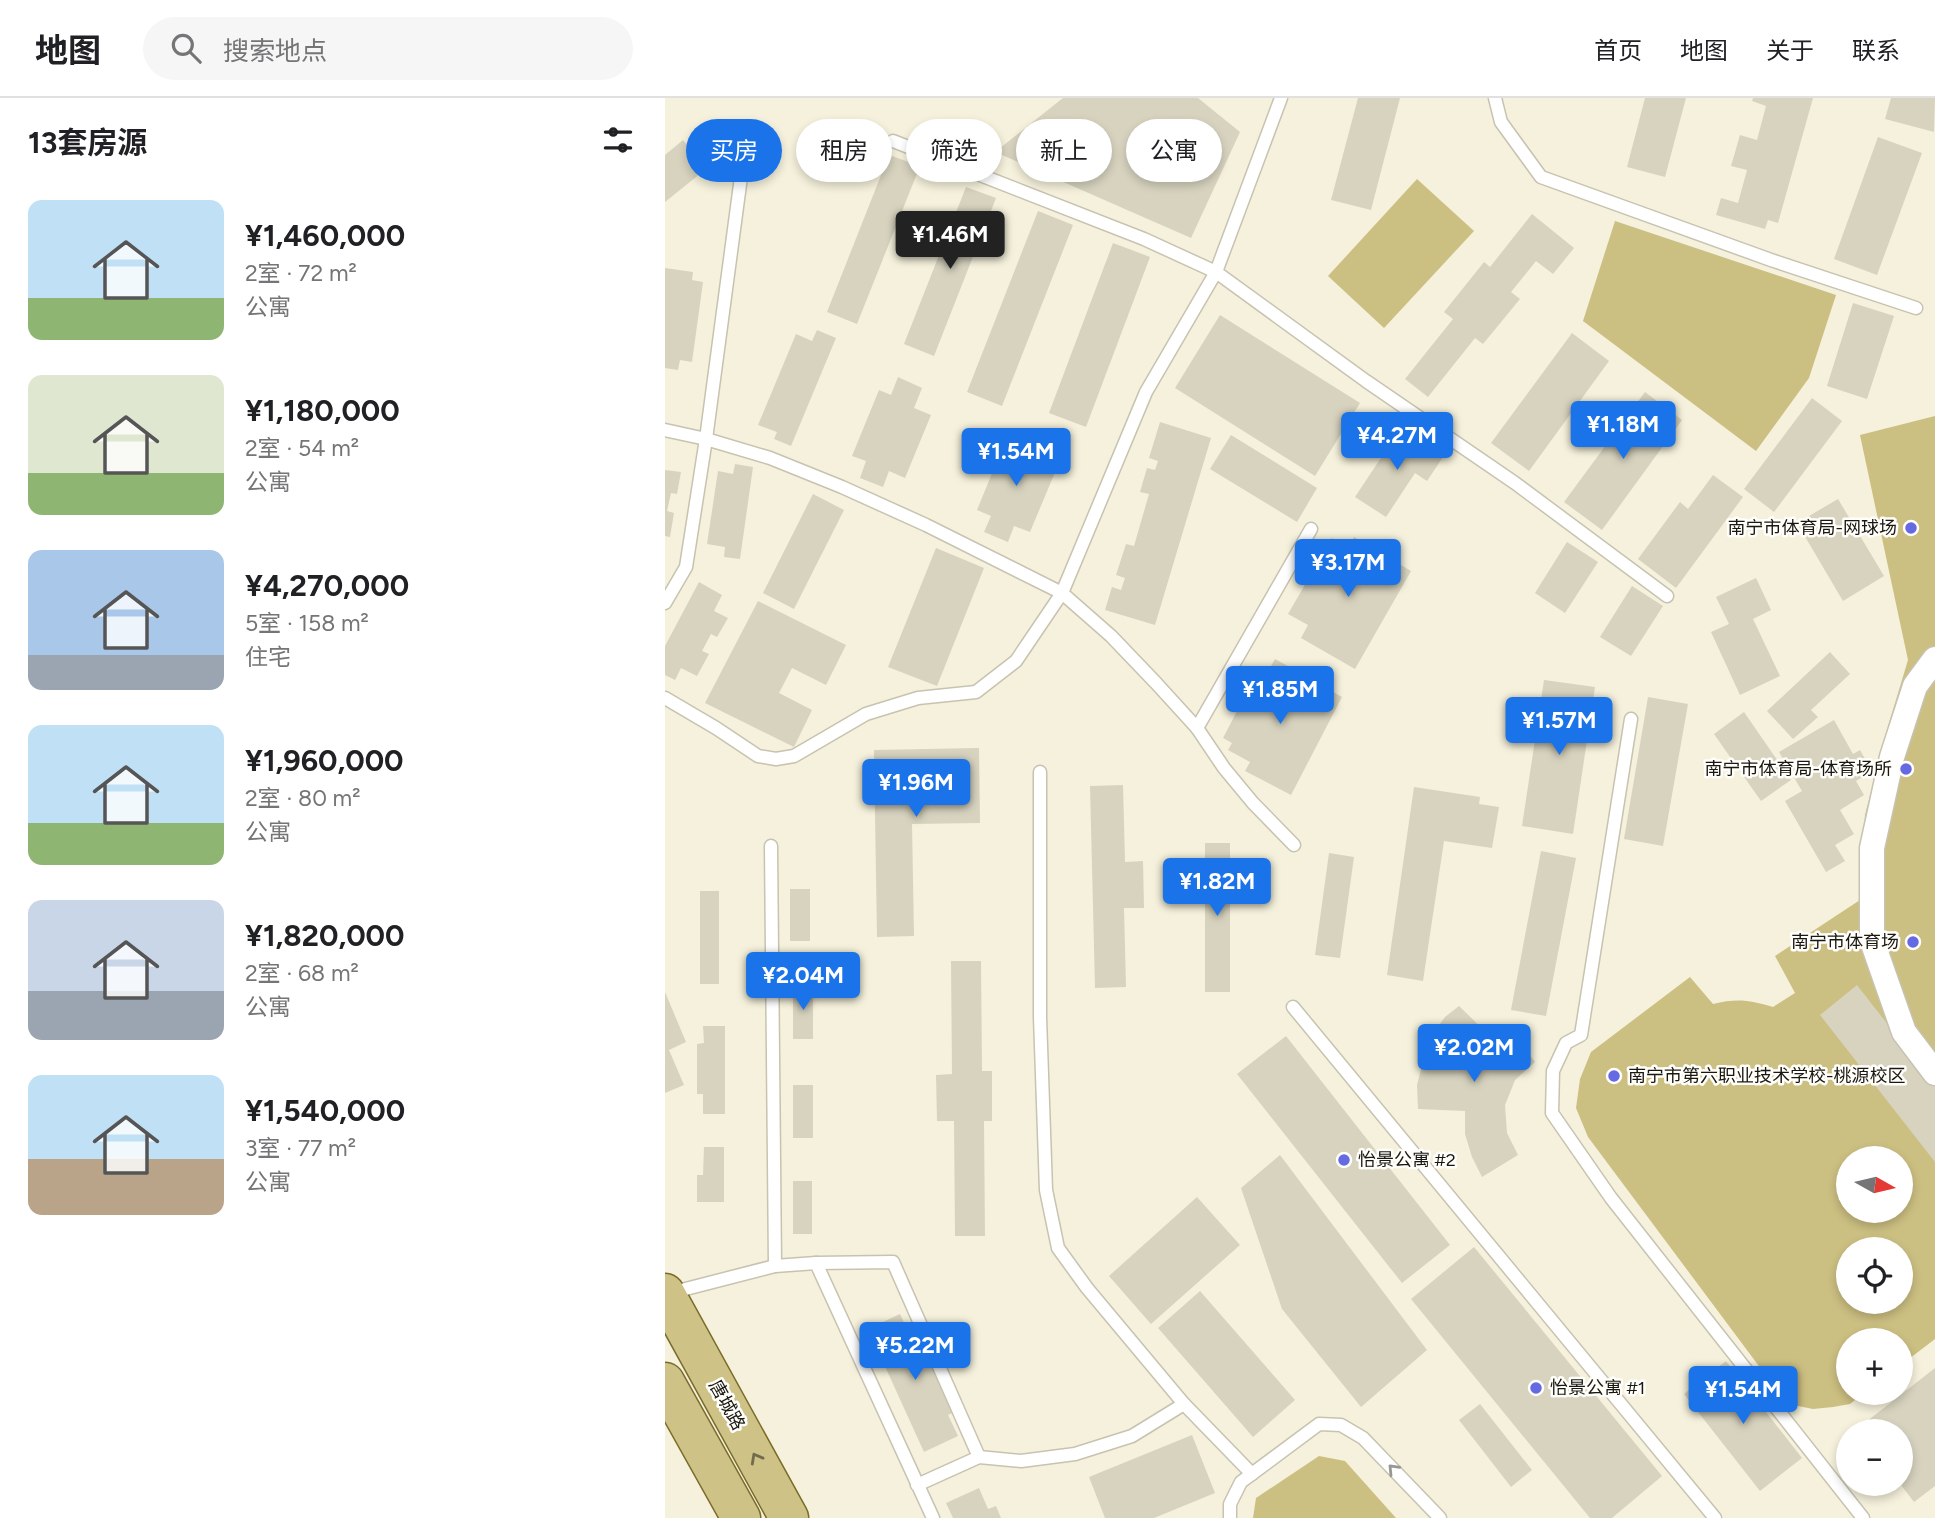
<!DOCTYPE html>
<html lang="zh">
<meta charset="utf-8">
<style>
body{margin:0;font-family:Figtree,"Noto Sans SC",sans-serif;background:#f6f6f6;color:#202124;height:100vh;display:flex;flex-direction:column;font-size:26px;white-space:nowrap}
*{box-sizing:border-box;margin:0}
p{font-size:23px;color:#757577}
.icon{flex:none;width:38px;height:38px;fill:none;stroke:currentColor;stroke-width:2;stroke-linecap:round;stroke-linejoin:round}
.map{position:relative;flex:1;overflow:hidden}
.sheet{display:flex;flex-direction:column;background:#fff;width:665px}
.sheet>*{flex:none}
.banner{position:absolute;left:21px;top:21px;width:665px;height:63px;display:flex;gap:14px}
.needle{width:46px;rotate:98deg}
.controls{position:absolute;left:1171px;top:1048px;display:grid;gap:14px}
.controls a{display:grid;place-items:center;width:77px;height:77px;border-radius:50%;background:#fff;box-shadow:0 4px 10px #0003;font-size:35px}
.price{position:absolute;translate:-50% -60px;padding:0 16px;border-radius:7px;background:#1a73e8;color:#fff;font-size:23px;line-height:46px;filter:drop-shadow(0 2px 4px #0008)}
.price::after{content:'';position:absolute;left:50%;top:42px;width:21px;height:16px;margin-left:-10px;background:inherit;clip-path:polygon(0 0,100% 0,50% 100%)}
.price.active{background:#222;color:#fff}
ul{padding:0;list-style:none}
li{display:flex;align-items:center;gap:21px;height:175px;padding:0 28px}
li span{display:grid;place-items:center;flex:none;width:196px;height:140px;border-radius:14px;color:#555}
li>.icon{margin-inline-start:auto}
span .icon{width:84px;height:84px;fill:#fffc;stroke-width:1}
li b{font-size:30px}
h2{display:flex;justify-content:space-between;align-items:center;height:84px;padding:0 28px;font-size:30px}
.pill{padding:0 24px;border-radius:32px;background:#fff;box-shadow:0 4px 10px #0003;font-size:24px;line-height:63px}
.pill.active{background:#1a73e8;color:#fff}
header{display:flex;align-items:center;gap:42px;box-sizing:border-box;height:98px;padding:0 35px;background:#fff;border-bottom:2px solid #e0e0e0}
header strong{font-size:33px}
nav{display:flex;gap:38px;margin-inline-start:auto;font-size:24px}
.search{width:490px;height:63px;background:#f6f6f6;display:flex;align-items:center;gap:18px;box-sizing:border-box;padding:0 24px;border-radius:38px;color:#757577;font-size:26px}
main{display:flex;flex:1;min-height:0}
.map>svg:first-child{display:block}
.green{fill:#ccbf82;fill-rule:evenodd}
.building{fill:#d7d3bf}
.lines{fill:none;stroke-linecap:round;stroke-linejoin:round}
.service-casing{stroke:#c7c3b0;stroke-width:15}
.minor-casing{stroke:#c7c3b0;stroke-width:27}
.primary-casing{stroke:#7a6c29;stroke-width:41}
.service{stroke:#fff;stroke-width:12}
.minor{stroke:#fff;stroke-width:24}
.primary{stroke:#cec287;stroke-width:38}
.oneway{stroke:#736c4c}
.oneway2{stroke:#979793}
.poi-dot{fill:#656ae3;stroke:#fffefa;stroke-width:2.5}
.labels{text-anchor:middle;stroke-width:5;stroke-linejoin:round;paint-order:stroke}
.poi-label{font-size:18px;fill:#181710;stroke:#fffefa;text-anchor:end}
.street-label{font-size:18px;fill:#181710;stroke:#fffefa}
</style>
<header>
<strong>地图</strong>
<div class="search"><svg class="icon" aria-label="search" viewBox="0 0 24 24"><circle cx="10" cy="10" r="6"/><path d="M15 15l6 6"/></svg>搜索地点</div>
<nav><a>首页</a><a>地图</a><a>关于</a><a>联系</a></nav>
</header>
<main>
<section class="sheet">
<h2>13套房源<svg class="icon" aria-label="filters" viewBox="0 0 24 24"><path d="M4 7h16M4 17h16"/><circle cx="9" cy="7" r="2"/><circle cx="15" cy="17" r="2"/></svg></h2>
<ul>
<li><span style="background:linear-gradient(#bfe0f5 70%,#8fb573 0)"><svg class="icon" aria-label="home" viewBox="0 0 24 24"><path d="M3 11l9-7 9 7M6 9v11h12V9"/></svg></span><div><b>¥1,460,000</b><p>2室 · 72 m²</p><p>公寓</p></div></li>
<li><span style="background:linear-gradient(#dfe7d0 70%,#8fb573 0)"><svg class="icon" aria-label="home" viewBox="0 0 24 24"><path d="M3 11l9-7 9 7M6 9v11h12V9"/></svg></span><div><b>¥1,180,000</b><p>2室 · 54 m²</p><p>公寓</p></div></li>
<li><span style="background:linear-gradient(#a9c7e8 75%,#9aa5b1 0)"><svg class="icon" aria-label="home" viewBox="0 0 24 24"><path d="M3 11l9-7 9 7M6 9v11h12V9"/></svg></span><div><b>¥4,270,000</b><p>5室 · 158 m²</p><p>住宅</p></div></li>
<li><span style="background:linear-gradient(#bfe0f5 70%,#8fb573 0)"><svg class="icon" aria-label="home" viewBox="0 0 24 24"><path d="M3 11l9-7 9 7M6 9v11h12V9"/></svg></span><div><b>¥1,960,000</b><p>2室 · 80 m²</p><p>公寓</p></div></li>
<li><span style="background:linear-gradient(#c9d6e8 65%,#9aa5b1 0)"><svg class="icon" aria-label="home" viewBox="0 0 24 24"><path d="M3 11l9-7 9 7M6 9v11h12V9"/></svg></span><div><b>¥1,820,000</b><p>2室 · 68 m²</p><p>公寓</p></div></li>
<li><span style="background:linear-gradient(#bfe0f5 60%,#b9a48a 0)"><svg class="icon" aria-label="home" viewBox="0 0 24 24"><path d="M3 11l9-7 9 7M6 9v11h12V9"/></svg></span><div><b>¥1,540,000</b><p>3室 · 77 m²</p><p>公寓</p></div></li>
</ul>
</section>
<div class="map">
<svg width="1270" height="1420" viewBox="0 0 1270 1420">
<rect width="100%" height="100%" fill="#f5f1dc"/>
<g class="green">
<polygon points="752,81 809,133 719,230 663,178"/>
<polygon points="950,123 1171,197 1144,280 1091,353 918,223"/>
<path d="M 1270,318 L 1270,1241 L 1236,1267 L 1236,1242 L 1183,1242 L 1183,1295 L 1199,1295 L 1185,1306 L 1168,1309 L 1148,1311 L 1128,1307 L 1114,1295 L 923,1039 L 911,1010 L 915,981 L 926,954 L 1025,879 L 1048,906 C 1072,900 1085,902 1108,909 L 1130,895 L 1110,858 L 1195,802 L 1200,717 L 1224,625 L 1243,562 L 1195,337 ZM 1183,1060 L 1236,1060 L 1236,1113 L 1183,1113 ZM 1183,1152 L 1236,1152 L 1236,1204 L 1183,1204 Z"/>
<polygon points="654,1358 680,1363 731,1420 588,1420 591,1400"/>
</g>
<g class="building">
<polygon points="398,0 533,0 575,34 526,140 330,54"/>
<polygon points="693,0 735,0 706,112 666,102"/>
<polygon points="980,0 1021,0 1000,79 962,69"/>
<polygon points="1088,0 1148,0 1113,125 1103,122 1100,131 1051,117 1056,100 1073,105 1082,72 1066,68 1075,37 1092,42 1101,8 1087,3"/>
<polygon points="1226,0 1270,0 1269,34 1220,21"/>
<polygon points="1213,39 1257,55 1212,177 1169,161"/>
<polygon points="18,42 41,71 0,104 0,57"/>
<polygon points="224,57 255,68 192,226 162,214"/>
<polygon points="301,89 331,100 269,258 239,246"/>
<polygon points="373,113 408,127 337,308 302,294"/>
<polygon points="867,116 909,150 888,176 871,163 846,194 855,201 818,246 810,240 763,299 740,281 788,221 779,214 819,164 825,169"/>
<polygon points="448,145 485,159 421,329 384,315"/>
<polygon points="0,170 28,174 27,182 38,184 27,264 15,262 13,272 0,270"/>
<polygon points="1188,205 1229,218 1202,301 1162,288"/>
<polygon points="555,217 695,305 650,378 510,290"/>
<polygon points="152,232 171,240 126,348 109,341 112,334 93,327 131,236 147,243"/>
<polygon points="907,235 944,263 864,373 826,345"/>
<polygon points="233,279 257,290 249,310 266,317 240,380 224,373 218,389 195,380 201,363 187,358 214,292 226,297"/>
<polygon points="980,294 1017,322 937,432 899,404"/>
<polygon points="1147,300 1177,323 1109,414 1079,391"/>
<polygon points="495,324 546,340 490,527 440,512 447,489 456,492 460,480 451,477 461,446 469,448 484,396 475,394 482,370 490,372 493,363 484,360"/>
<polygon points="735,331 778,359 762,383 750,375 721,419 690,399"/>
<polygon points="357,334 382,344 373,364 391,372 365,434 349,428 343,444 319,434 326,418 312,412 339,346 350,351"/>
<polygon points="566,337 652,390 632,424 545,371"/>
<polygon points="70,366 88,369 75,461 59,459 60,449 42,446 53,373 68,376"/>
<polygon points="0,372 16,374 12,396 6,395 2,413 9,415 5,439 0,438"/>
<polygon points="1048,377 1078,399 1011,490 973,461 1015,404 1023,411"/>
<polygon points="148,396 179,412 129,511 98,495"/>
<polygon points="1173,401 1219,478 1178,503 1132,425"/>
<polygon points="689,439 746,473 690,571 636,540 643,527 623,516 667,440 683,449"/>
<polygon points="902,444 933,464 900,515 870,495"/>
<polygon points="271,450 319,470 272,588 223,569"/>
<polygon points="1091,480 1106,512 1088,521 1115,578 1075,597 1046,534 1064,526 1051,499"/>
<polygon points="34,484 57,497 49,513 63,520 52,539 46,536 37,553 44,556 32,578 16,570 10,582 0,577 0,548"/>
<polygon points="967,488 998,508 966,558 935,539"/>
<polygon points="93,503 181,547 161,587 127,570 114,595 147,612 129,649 40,605"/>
<polygon points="1165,554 1185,576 1146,612 1153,619 1128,641 1102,613"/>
<polygon points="610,561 632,573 627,583 649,595 654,586 677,599 626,697 580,673 585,664 563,652 567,645 558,640 594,571 602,575"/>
<polygon points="879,582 930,589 908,736 857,728"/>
<polygon points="983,599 1023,606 998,748 959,741"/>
<polygon points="1079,614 1126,682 1096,703 1049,636"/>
<polygon points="1169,622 1188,656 1195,652 1207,673 1191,683 1199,697 1175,712 1189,736 1170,747 1180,763 1161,774 1120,703 1137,693 1114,654"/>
<polygon points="314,650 315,725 247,726 249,838 212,839 209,652"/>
<polygon points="458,687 460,764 478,763 479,810 459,810 461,889 430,890 425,688"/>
<polygon points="749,689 815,699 814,706 834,709 827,750 779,743 758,883 722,877"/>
<rect x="540" y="745" width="25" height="149"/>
<polygon points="876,753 911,760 881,918 846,912"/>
<polygon points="664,755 689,759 675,860 650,857"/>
<rect x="125" y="791" width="20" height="52"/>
<rect x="35" y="793" width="19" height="93"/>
<polygon points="286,863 316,863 317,973 327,973 327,1023 319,1023 320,1138 290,1138 289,1023 272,1023 271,977 287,976"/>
<polygon points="1192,887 1270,987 1270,1064 1155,917"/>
<rect x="128" y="888" width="20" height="53"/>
<polygon points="0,894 21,944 4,952 19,987 0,995"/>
<polygon points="794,908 832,945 845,931 870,964 850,982 840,1007 842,1035 853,1057 817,1079 807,1059 800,1036 800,1013 753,1011 752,987 759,959 766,938 780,919"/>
<polygon points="38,928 60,928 60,1016 38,1016 38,996 32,996 32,946 39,945"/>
<polygon points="621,938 785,1147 737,1185 572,976"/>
<rect x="128" y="987" width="20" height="53"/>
<polygon points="39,1049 59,1049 59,1104 32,1104 32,1077 38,1077"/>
<polygon points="615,1057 762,1252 696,1309 617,1211 576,1090"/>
<rect x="128" y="1083" width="19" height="53"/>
<polygon points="532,1099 575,1147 486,1226 444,1178"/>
<polygon points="809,1149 997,1378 947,1420 925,1420 746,1201"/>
<polygon points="535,1193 630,1302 588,1339 493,1230"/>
<polygon points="235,1216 245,1237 253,1233 289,1314 283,1317 293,1338 259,1354 203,1231"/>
<polygon points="1061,1263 1137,1360 1095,1393 1019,1296"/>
<polygon points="1270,1270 1270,1388 1249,1404 1236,1387 1236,1334 1194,1334 1192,1331"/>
<polygon points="815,1306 867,1372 846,1389 794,1322"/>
<polygon points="527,1337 550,1395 489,1420 440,1420 424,1379"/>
<polygon points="314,1390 323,1411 331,1408 336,1420 288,1420 281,1405"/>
</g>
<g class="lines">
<g class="service-casing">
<g id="service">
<polyline points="830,0 836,24 876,79 1106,162 1251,210"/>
<polyline points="228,43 479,141 551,174 701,283 850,385 1002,498"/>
<polyline points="0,332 41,341 105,360 177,389 261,427 397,495 446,538 491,585 532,630 559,670 588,705 629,747"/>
<polyline points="0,505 21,469 41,341 76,79"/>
<polyline points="0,600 51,630 93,658 111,661 129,658 201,616 253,600 311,594 351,563 397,495 481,294 551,174 616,0"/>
<polyline points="966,621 916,937 901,945 888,973 887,1015 946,1100 1198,1420"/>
<polyline points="532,630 646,431"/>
<polyline points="375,674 375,919 381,1092 393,1150 422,1190 519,1306 587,1376"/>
<polyline points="106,748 110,1168 151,1165 268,1420"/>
<polyline points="628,909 1050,1420"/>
<polyline points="151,1165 228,1164 314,1359"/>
<polyline points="5,1195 110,1168"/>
<polyline points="252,1387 314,1359 356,1363 410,1356 467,1338 519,1306"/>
<polyline points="565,1420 565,1406 576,1384 654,1326 676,1327 698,1340 775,1420"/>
</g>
</g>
<g class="minor-casing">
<polyline id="minor" points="1270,561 1250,588 1227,659 1207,750 1207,843 1239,934 1270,975"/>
</g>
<g class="primary-casing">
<g id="primary">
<polyline points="0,1195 124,1420"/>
<polyline points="0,1284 76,1420"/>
</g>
</g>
<use href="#service" class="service"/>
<use href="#minor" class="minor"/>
<use href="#primary" class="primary"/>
</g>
<defs><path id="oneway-chevron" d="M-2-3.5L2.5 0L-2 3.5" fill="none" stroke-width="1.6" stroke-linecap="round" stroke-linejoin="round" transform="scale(1.75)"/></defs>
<use class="oneway" href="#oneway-chevron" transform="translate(91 1360) rotate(-119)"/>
<use class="oneway2" href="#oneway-chevron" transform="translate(728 1371) rotate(-134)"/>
<g class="poi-dot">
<circle cx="1246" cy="430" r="7"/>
<circle cx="1241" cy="671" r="7"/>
<circle cx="1248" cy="844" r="7"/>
<circle cx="949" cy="978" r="7"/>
<circle cx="679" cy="1062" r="7"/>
<circle cx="871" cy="1290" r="7"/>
</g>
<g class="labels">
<g class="poi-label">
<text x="1232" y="436">南宁市体育局-网球场</text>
<text x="1227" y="677">南宁市体育局-体育场所</text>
<text x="1234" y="850">南宁市体育场</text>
<text x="963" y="984" text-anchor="start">南宁市第六职业技术学校-桃源校区</text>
<text x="693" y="1068" text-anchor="start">怡景公寓 #2</text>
<text x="885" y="1296" text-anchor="start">怡景公寓 #1</text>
</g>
<g class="street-label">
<text transform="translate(62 1307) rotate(61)" y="6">唐城路</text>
</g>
</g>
</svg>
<div class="controls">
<a><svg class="needle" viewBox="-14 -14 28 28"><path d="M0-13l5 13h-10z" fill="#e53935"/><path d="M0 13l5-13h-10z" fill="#757577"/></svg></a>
<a><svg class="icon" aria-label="locate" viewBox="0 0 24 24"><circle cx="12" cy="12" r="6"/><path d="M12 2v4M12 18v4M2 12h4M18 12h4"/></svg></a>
<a>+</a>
<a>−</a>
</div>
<b class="price active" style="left:285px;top:173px">¥1.46M</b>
<b class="price" style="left:958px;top:363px">¥1.18M</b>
<b class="price" style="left:732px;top:374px">¥4.27M</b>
<b class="price" style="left:351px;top:390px">¥1.54M</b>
<b class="price" style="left:683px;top:501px">¥3.17M</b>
<b class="price" style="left:615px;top:628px">¥1.85M</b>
<b class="price" style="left:894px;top:659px">¥1.57M</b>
<b class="price" style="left:251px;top:721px">¥1.96M</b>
<b class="price" style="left:552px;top:820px">¥1.82M</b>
<b class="price" style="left:138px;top:914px">¥2.04M</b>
<b class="price" style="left:809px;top:986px">¥2.02M</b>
<b class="price" style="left:250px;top:1284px">¥5.22M</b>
<b class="price" style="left:1078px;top:1328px">¥1.54M</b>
<div class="banner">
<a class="pill active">买房</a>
<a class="pill">租房</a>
<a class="pill">筛选</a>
<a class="pill">新上</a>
<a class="pill">公寓</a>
</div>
</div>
</main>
